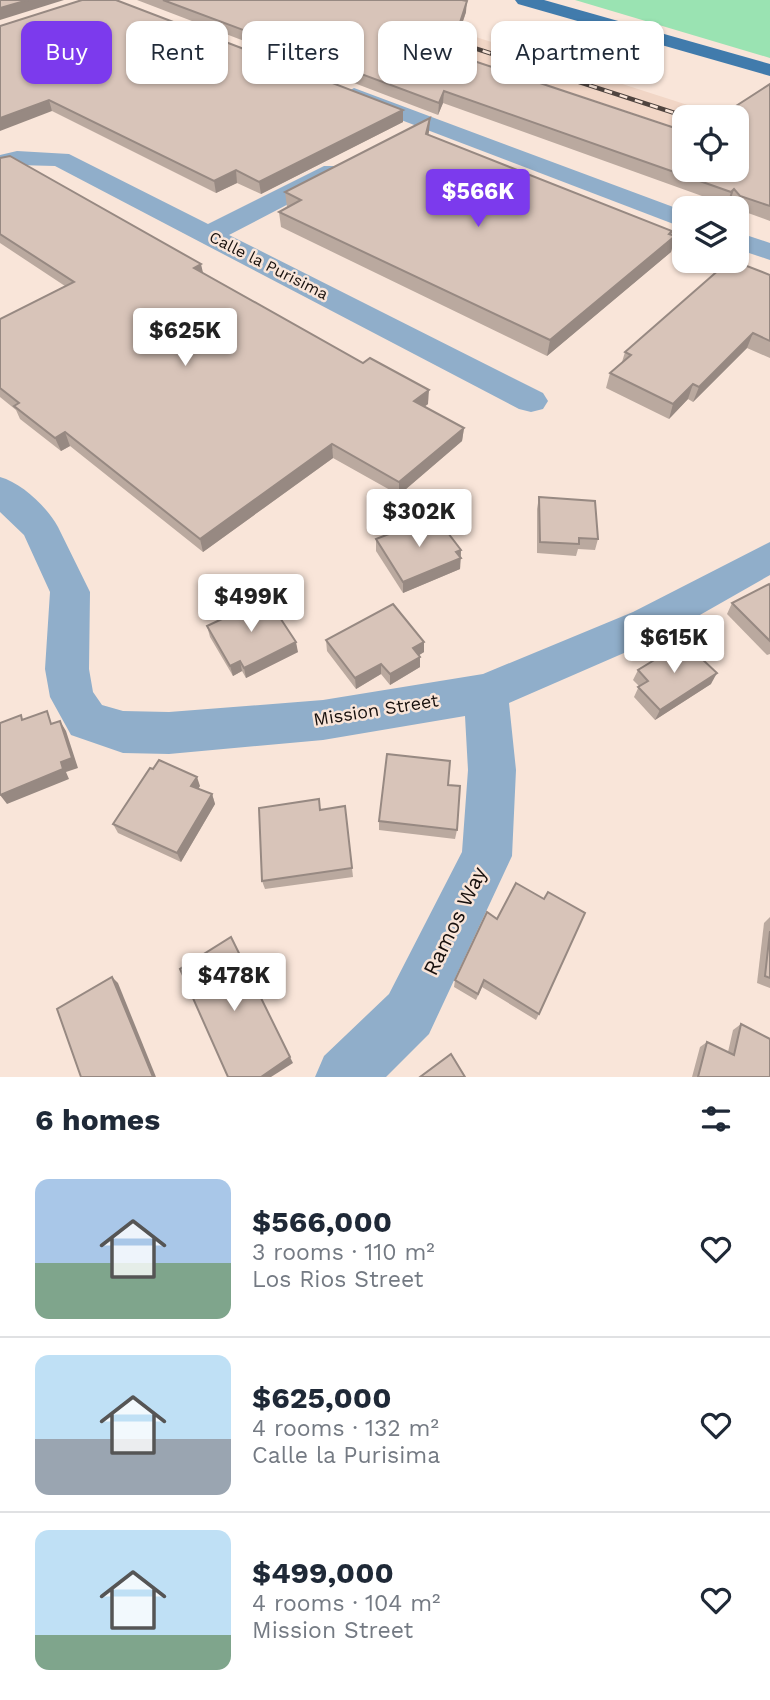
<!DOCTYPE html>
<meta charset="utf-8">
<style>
body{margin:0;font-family:"Work Sans",sans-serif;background:#f6f6f7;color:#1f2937;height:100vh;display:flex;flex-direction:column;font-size:26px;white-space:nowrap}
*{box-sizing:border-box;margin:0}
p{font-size:23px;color:#747a83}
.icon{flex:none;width:38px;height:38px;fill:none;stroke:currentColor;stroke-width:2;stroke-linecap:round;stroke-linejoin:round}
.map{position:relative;height:1077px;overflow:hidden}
.drawer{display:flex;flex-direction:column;background:#fff;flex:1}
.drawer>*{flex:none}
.hud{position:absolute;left:21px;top:21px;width:728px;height:63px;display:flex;gap:14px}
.fabs{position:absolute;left:672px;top:105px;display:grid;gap:14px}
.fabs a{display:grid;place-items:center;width:77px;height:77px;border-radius:14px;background:#fff;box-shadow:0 2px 5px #0004;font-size:35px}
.price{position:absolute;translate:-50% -60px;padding:0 16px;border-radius:7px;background:#fff;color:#222;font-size:23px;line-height:46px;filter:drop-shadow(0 2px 4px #0008)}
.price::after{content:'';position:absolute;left:50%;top:42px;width:21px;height:16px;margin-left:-10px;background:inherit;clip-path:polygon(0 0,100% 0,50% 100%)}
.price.active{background:#7c3aed;color:#fff}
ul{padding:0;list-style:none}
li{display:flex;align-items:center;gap:21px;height:175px;padding:0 35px}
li+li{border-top:2px solid #e0e1e3}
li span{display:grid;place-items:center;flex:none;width:196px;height:140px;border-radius:14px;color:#555}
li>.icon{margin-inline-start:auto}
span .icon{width:84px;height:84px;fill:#fffc;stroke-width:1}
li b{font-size:30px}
h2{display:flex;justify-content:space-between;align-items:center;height:84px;padding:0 35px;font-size:30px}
.pill{padding:0 24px;border-radius:14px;background:#fff;box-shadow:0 2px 5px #0004;font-size:24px;line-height:63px}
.pill.active{background:#7c3aed;color:#fff}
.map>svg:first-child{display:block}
.built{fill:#f1d6c6}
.green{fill:#9ae3b2}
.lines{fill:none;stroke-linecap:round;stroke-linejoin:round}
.minor{fill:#90aeca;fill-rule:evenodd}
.major{fill:#417bac;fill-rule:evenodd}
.rail-casing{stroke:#4f443f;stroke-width:4.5}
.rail{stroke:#f9e5d9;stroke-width:2.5;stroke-dasharray:8;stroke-linecap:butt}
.wall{fill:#baa99f}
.shaded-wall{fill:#978982}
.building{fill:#d8c4b9;stroke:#978982;stroke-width:2}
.labels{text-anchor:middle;stroke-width:5;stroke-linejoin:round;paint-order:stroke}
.far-street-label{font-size:16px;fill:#17100d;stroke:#f9e5d9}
.street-label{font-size:18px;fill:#17100d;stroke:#f9e5d9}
.near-street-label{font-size:21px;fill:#17100d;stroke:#f9e5d9}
</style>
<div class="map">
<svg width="770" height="1077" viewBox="0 0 770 1077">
<rect width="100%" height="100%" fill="#f9e5d9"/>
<polygon class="built" points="289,0 361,0 725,117 684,117 684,130"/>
<polygon class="green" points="575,0 770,0 770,58"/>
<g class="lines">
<g class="minor">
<polygon points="354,88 684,211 684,228 346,99 343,94"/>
<polygon points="17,151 69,154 208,224 324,166 342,166 345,171 342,176 229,235 543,393 548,401 543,409 531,412 519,409 55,166 17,165 0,169 0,155"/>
<polygon points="737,232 770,243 770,260 737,249"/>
<path d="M 0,477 C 22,483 47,507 58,527 L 90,592 L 89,669 L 93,692 L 102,705 L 123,711 L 169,712 L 323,700 L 483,674 L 633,612 L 770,542 L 770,575 L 663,636 L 509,703 L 516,770 L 512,856 L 429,1034 L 386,1077 L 315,1077 L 324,1056 L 389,994 L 462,852 L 468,770 L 465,716 L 323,740 L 169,754 L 123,753 L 71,735 L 50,697 L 45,669 L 50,592 L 24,535 L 0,512 Z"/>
</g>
<polygon class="major" points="515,0 544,0 770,64 770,76 518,4"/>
<g class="rail-casing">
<polyline id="rail" points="437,36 687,117"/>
</g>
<use href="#rail" class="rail"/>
</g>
<g class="wall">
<polygon points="137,0 462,0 466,12 452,53 684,170 770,84 770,221 737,209 730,202 727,205 443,103 438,115"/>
<polygon points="0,26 403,122 261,194 237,183 216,193 52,111"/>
<polygon points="430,118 428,135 675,236 671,252 547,356 281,227 279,212 287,207 285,192"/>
<polygon points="0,158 428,404 424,406 464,428 462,441 399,495 333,458 203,552 70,446 61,451 20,419 16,410 0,397 0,319 65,286 0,243"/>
<polygon points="770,275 770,358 747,348 693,402 688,399 669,419 606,388 610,373 622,362 625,352"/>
<polygon points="539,497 598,539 595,550 578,549 576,556 537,553 537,509"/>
<polygon points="376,539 461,550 460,569 403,593 376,551"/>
<polygon points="770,586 770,654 767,655 727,614 732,603"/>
<polygon points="207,626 298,652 246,678 242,671 233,676 210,637"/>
<polygon points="326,640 424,642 424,652 419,655 420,667 390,685 381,674 356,689 327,651"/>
<polygon points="638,670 711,684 655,720 634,697 639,686 633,680"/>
<polygon points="448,785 457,830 455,839 379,830 379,821"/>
<polygon points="200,786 198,789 212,794 215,804 181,862 118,833 113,824"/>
<polygon points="345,806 353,877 265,889 262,881 320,810"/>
<polygon points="487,912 539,1014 536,1020 482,987 476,1000 454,987 455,980"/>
<polygon points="770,917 770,988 757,983 764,923"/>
<polygon points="741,1024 770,1077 692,1077 700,1047 707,1042 728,1052 733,1030"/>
</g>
<g class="shaded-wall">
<polygon points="28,0 64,0 0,20 0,8"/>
<polygon points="467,1 466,12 449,64 450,53"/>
<polygon points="444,91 443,103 438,115 439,103"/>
<polygon points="49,100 52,111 0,131 0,118"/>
<polygon points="403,110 403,122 261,194 259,182"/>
<polygon points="430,118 429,132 425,148 426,134"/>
<polygon points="236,170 237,183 216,193 214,181"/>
<polygon points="734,189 730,202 727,205 731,192"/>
<polygon points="672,231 670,241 675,236 671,252 547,356 550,340"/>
<polygon points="201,264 204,277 194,268"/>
<polygon points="753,333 747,348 693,402 699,387"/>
<polygon points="693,384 688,399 669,419 673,404"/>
<polygon points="429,390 428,404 414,415 414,401"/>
<polygon points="464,428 462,441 399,495 399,482"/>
<polygon points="65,432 70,446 61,451 55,438"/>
<polygon points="332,444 333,458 203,552 200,539"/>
<polygon points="461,550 460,569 403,593 403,582"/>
<polygon points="296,642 298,652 246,678 244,668"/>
<polygon points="424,642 424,652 413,659 413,648"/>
<polygon points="420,657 420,667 390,685 390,674"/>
<polygon points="240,661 242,671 233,676 230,666"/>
<polygon points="381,664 381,674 356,689 355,678"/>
<polygon points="717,673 711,684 655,720 660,710"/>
<polygon points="60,721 66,731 78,768 66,772 69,779 7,804 0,795 61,762"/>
<polygon points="197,777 200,786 194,795 191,786"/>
<polygon points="212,794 215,804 181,862 177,853"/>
<polygon points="112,977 118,983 156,1077 153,1077"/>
<polygon points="290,1057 293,1063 271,1077 261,1077"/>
</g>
<g class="building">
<polygon points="0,0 28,0 0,8"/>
<polygon points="82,0 116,0 403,110 259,182 236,170 214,181 49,100 0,118 0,26"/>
<polygon points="163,0 462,0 467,1 450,53 684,131 684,170 737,170 737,117 719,117 770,84 770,206 740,196 734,189 731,192 444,91 439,103"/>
<polygon points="430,118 426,134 672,231 669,234 675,236 550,340 279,212 301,200 285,192"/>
<polygon points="10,156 201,264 194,268 363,363 370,358 429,390 414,401 464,428 399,482 332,444 200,539 65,432 55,438 14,406 19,403 0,388 0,319 74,282 0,234 0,158"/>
<polygon points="729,261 734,261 770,275 770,341 753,333 699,387 693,384 673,404 610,373 631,355 625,352"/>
<polygon points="539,497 595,501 598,539 579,538 579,544 540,542"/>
<polygon points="435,516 461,550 456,552 461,558 403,582 376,539"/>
<polygon points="769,584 770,586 770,641 732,603"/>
<polygon points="267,598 296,642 244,668 240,661 230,666 207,626"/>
<polygon points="393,604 424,642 413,648 420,657 390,674 381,664 355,678 326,640"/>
<polygon points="684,642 717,673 660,710 638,687 648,681 638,670"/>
<polygon points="47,711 51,724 60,721 72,758 61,762 63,769 0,795 0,723 21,715 22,720"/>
<polygon points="387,754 450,761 448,785 460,786 457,830 379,821"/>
<polygon points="159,760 197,777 191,786 212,794 177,853 113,824 150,768 153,769"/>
<polygon points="319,799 320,810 345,806 352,868 262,881 259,808"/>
<polygon points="516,883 544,899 548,892 585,913 539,1014 484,980 478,994 455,980 487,912 497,919"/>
<polygon points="770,931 770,978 765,976"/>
<polygon points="231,937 290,1057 261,1077 228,1077 180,969"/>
<polygon points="112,977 153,1077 81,1077 57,1009"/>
<polygon points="741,1024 770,1039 770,1077 698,1077 707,1042 734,1055"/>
<polygon points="451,1054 465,1077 420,1077"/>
</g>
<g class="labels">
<g class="far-street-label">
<text transform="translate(269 265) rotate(27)" y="6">Calle la Purisima</text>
</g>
<g class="street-label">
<text transform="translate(376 710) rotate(-9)" y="6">Mission Street</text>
</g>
<g class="near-street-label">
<text transform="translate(455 921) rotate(-64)" y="7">Ramos Way</text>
</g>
</g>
</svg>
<div class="fabs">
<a><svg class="icon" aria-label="locate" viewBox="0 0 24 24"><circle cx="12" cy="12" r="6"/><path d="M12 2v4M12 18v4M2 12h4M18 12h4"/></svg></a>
<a><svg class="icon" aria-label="layers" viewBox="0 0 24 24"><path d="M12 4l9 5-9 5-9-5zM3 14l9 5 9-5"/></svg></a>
</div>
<b class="price active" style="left:478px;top:229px">$566K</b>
<b class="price" style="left:185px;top:368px">$625K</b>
<b class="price" style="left:419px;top:549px">$302K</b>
<b class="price" style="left:251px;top:634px">$499K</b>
<b class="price" style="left:674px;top:675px">$615K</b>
<b class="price" style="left:234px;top:1013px">$478K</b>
<div class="hud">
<a class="pill active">Buy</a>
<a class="pill">Rent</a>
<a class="pill">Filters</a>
<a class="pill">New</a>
<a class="pill">Apartment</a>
</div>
</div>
<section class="drawer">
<h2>6 homes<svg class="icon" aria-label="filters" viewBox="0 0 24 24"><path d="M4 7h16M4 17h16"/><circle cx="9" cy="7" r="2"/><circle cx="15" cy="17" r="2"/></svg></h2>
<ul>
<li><span style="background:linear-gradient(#a9c7e8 60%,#7fa58c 0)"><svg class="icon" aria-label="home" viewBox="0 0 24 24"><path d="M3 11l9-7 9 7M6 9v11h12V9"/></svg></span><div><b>$566,000</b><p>3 rooms · 110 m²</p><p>Los Rios Street</p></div><svg class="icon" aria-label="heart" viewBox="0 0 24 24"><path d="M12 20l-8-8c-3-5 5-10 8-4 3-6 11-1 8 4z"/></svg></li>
<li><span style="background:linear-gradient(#bfe0f5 60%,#9aa5b1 0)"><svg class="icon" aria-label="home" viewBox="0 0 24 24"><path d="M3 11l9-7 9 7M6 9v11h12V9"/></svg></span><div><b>$625,000</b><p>4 rooms · 132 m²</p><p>Calle la Purisima</p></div><svg class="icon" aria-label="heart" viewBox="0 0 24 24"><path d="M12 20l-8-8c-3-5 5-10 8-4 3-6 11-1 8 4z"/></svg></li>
<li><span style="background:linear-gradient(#bfe0f5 75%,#7fa58c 0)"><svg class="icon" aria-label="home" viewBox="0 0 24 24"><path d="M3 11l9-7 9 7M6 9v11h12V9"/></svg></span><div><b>$499,000</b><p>4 rooms · 104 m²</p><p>Mission Street</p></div><svg class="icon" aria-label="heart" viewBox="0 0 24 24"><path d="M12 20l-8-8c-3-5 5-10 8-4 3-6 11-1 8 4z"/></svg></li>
</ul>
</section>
